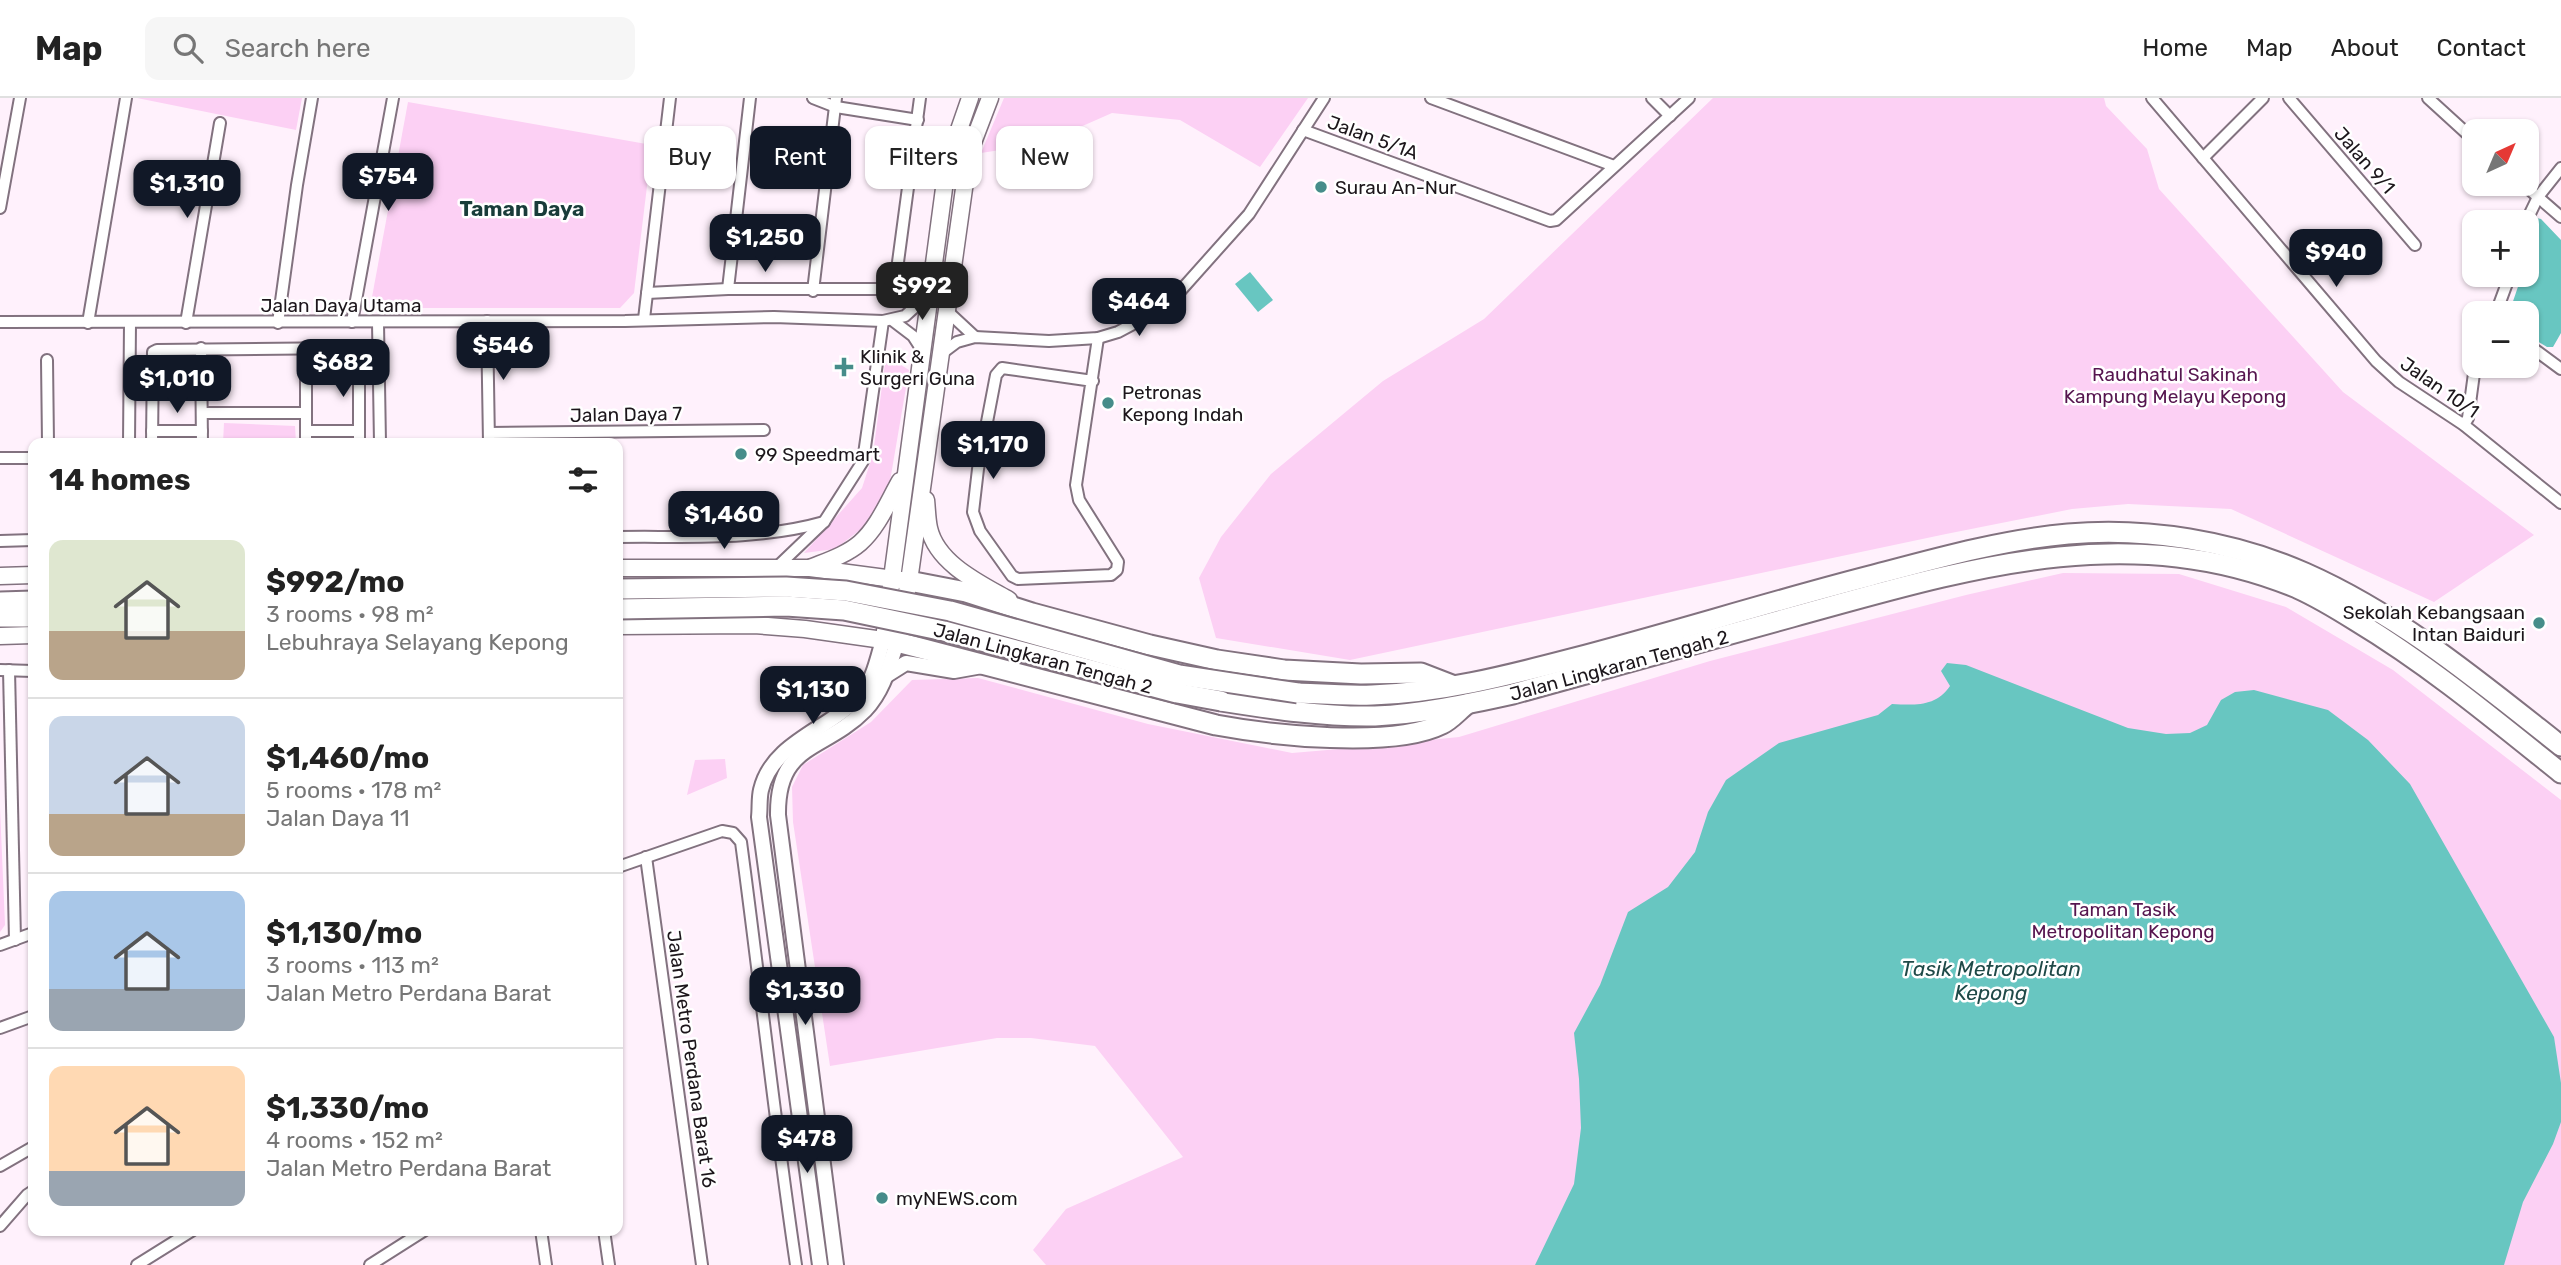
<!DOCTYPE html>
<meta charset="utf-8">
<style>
body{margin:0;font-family:Rubik,sans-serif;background:#f6f6f6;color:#222;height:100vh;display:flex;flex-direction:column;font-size:26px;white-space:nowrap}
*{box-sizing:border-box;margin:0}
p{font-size:23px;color:#767676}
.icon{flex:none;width:38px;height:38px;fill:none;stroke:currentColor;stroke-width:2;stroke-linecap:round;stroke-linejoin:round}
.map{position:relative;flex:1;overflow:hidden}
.details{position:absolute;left:28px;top:340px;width:595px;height:798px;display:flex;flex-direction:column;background:#fff;border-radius:14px;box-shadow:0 2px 5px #0004}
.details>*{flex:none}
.hud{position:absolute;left:644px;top:28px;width:665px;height:63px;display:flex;gap:14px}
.needle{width:46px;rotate:44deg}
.buttons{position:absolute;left:2462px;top:21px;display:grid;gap:14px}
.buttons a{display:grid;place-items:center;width:77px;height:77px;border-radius:14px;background:#fff;box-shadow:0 2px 5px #0004;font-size:35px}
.price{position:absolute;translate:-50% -60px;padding:0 16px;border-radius:14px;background:#111827;color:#fff;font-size:23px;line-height:46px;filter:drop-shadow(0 2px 4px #0008)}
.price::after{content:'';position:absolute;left:50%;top:42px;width:21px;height:16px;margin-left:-10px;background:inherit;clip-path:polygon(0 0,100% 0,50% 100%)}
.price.selected{background:#222;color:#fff}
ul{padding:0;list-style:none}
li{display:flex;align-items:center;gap:21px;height:175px;padding:0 21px}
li+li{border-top:2px solid #e0e0e0}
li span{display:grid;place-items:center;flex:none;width:196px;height:140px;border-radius:14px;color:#555}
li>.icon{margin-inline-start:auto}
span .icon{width:84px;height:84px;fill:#fffc;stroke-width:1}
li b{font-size:30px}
h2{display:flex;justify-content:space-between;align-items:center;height:84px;padding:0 21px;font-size:30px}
.tag{padding:0 24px;border-radius:14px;background:#fff;box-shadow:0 2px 5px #0004;font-size:24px;line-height:63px}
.tag.selected{background:#111827;color:#fff}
header{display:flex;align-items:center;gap:42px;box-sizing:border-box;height:98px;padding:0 35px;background:#fff;border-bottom:2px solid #e0e0e0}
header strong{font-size:33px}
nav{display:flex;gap:38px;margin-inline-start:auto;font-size:24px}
.search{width:490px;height:63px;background:#f6f6f6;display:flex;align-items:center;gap:18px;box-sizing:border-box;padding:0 24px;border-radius:14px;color:#767676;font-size:26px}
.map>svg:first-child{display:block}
.green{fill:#fcd0f4}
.water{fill:#68c6c1}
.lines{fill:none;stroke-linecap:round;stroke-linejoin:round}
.street-casing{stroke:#82727f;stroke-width:14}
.secondary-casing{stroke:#82727f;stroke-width:18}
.primary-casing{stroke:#82727f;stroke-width:19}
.highway-casing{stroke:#82727f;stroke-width:23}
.street{stroke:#fff;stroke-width:10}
.secondary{stroke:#fff;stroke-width:14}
.primary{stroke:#fff;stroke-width:16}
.highway{stroke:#fff;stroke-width:19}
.highway-bridge-casing{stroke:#82727f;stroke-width:23;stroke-linecap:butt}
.highway-bridge{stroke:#fff;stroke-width:19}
.poi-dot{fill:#468d8a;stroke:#fff;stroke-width:2.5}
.labels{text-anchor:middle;stroke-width:5;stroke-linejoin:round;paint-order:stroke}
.street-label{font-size:19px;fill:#1c161b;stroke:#fff}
.poi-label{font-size:19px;fill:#1c161b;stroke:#fff;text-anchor:start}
.park-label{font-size:19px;fill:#56154f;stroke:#fff}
.neighbourhood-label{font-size:21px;font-weight:bold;fill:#193c3a;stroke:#fff}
.water-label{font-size:21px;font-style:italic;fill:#1f4a48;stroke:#fff}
</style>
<header>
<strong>Map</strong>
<div class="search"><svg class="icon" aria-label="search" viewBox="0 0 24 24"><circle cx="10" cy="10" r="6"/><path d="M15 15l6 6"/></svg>Search here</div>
<nav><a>Home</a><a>Map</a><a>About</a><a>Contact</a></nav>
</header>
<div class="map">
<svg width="2561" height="1167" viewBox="0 0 2561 1167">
<rect width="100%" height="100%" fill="#fff1fc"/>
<g class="green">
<polygon points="137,0 302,0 296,32"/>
<polygon points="1004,0 1308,0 1260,69 1180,22 1112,15 1044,45 981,55"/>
<polygon points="1713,0 2104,0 2106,8 2147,51 2159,91 2343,294 2534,437 2434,504 2231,411 2128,406 2072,411 1946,436 1350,562 1216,540 1199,480 1221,439 1271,376 1383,283 1484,221"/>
<polygon points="408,4 652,47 634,195 620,210 383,210 372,199"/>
<polygon points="886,258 909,272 889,389 864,429 835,451 804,455 862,390 873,356"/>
<polygon points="224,325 295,328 296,345 223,345"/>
<polygon points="2063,475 2179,476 2286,509 2393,572 2561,702 2561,1167 1046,1167 1033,1152 1066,1111 1183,1059 1095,948 1031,940 997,940 830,968 793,724 792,689 803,667 871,624 912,582 978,580 1148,626 1292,655 1351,650 1459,639 1710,563 1966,497"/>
<polygon points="725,661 727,680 687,697 695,662"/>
<polygon points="0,710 5,827 0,834"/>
</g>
<g class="water">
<path d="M 2532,119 L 2541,121 L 2561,142 L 2561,235 L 2553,249 L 2547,249 L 2527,237 L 2527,215 L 2509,215 L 2522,177 L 2527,177 C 2527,157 2532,139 2532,119 Z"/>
<polygon points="1250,174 1273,202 1258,214 1235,186"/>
<path d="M 1947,565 L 1966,567 L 2128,630 L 2166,636 L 2190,635 L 2207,627 L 2221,602 L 2235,594 L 2254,592 L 2328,612 L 2368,642 L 2410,686 L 2554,939 L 2561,985 L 2561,1024 L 2553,1046 L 2523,1104 L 2504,1167 L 1535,1167 L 1574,1086 L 1581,1030 L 1579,981 L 1574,935 L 1600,887 L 1628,814 L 1668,789 L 1695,754 L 1708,714 L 1726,682 L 1779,645 L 1878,617 L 1892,606 C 1915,607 1936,609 1950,588 L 1941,573 Z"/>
</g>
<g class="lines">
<g class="street-casing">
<g id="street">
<polyline points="813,0 836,9 918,22"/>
<polyline points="1431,0 1614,68"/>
<polyline points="1652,0 1670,18"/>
<polyline points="2152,0 2376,263 2399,284 2464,327 2561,405"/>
<polyline points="2289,0 2415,147"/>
<polyline points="2428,0 2474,42"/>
<polyline points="1303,32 1550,123 1556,122 1689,0"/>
<polyline points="2203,60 2263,0"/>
<polyline points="2523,86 2561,119"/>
<polyline points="0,110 20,0"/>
<polyline points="2526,124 2538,99 2561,70"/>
<polyline points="728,191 750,0"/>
<polyline points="813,193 836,0"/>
<polyline points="647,195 728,191 888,191 895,185 896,179 920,0"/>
<polyline points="947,213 975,239"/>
<polyline points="2496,215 2510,177"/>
<polyline points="644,221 670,0"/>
<polyline points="892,222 913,238 922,252"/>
<polyline points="487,223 489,345"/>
<polyline points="0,224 625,223 774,219 883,223 905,218 929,196"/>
<polyline points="352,224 393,0"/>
<polyline points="88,225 126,0"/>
<polyline points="186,225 220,25"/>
<polyline points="278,225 297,87 312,0"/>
<polyline points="378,225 380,345"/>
<polyline points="2527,246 2561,271"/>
<polyline points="201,250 202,345"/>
<polyline points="941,256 957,244 975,239 1049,243 1098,240 1118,234 1150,217 1174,200 1249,116 1324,0"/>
<polyline points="47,262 48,345"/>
<polyline points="1093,283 1002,270 996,277 978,371 973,414 980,433 1012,478 1018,481 1111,477 1117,472 1118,464 1079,402 1076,387 1098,240"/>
<polyline points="202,315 306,315"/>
<polyline points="2464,327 2468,320 2475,268"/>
<polyline points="152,333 202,333"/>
<polyline points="306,333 359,333"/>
<polyline points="489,335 764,332"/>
<polyline points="129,345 130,225"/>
<polyline points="152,345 153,254 157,252 350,250 359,257 359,345"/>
<polyline points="306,345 306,249"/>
<polyline points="0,360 33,360"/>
<path d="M 618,439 C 686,438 757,443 824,424"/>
<polyline points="0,443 33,442"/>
<polyline points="777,469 824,424 863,363 883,223"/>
<polyline points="0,572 33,573"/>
<polyline points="9,572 15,842"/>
<polyline points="646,759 702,1167"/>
<path d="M 618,769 L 722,733 L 733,735 L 741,744 C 760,885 775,1026 796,1167"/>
<polyline points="0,847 33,835"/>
<polyline points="0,930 33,918"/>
<polyline points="0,1068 33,1049"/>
<polyline points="0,1128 27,1097 33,1093"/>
<polyline points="541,1132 546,1167"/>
<polyline points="604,1132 609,1167"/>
<polyline points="137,1167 193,1132"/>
<polyline points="370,1167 425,1132"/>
</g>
</g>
<g class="secondary-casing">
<g id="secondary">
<polyline points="887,577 906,565 954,573 982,568"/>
<path d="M 820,1167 L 759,719 C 760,710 759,700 761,692 C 772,645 827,632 857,601 C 873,585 877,563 883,542"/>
<path d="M 836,1167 L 778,717 C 777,644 824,654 865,612 C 883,593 889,569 897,544"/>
</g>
</g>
<g class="primary-casing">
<g id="primary">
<path d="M 926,402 C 927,411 927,421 929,430 C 937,466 981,486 1009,502"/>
<polyline points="618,470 810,470 901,482"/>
<path d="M 810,470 C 827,463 846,457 860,445 C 878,429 888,404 900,383"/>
<polyline points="0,478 33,477"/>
<polyline points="618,528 754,527 805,531 897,544 909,483 969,55 990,0"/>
<polyline points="885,533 945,83 953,49 970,0"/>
<polyline points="0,538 33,537"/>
</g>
</g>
<g class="highway-casing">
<g id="highway">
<polyline points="909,483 966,494 1032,515 1150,547 1217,562 1284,572 1361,576 1421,575 1452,587"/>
<polyline points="0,504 33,503"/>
<polyline points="0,519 33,519"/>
<path d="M 897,544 L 1216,627 C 1270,637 1392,651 1442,626 C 1451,622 1459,612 1467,606"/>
<path d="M 1298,595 C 1322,596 1347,598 1372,597 C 1439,595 1506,578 1571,561 C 1671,535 1769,504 1870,478 C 1934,461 2001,442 2068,436 C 2146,429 2233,443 2305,475 C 2400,517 2480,584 2561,648"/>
<path d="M 1221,603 C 1272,611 1323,619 1375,618 C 1421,616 1468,606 1513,596 C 1606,571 1699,545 1792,519 C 1960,473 2126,419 2297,490 C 2317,499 2337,511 2356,523 C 2429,567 2495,622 2561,675"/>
</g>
</g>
<use href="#street" class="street"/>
<use href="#secondary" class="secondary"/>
<use href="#primary" class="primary"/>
<use href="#highway" class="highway"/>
<g class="highway-bridge-casing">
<g id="highway-bridge">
<polyline points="618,491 786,489 846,493 950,513 1179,577 1298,595"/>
<polyline points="618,511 786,508 844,512 944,533 1177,595 1221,603"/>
</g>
</g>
<use href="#highway-bridge" class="highway-bridge"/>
</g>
<g class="poi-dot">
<circle cx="1321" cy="89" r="7"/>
<path d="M840.5 258.5h7v7h7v7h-7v7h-7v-7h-7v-7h7z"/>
<circle cx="1108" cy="305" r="7"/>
<circle cx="741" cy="356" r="7"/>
<circle cx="2539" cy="525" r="7"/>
<circle cx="882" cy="1100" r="7"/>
</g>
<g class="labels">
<g class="street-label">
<text transform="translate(1373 39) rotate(20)" y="7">Jalan 5/1A</text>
<text transform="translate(2365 62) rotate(49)" y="7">Jalan 9/1</text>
<text x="341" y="214">Jalan Daya Utama</text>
<text transform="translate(2440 289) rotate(35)" y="7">Jalan 10/1</text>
<text transform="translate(626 316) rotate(-1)" y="7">Jalan Daya 7</text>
<text transform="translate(1043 560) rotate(15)" y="7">Jalan Lingkaran Tengah 2</text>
<text transform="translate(1619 567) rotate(-15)" y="7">Jalan Lingkaran Tengah 2</text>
<text transform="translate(692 961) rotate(82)" y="7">Jalan Metro Perdana Barat 16</text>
</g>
<g class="poi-label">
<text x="1335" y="96">Surau An-Nur</text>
<text x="860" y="265">Klinik &amp;<tspan x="860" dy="22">Surgeri Guna</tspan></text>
<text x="1122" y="301">Petronas<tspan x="1122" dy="22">Kepong Indah</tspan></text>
<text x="755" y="363">99 Speedmart</text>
<text x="2525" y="521" text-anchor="end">Sekolah Kebangsaan<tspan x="2525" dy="22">Intan Baiduri</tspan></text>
<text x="896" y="1107">myNEWS.com</text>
</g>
<g class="park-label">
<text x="2175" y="283">Raudhatul Sakinah<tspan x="2175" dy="22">Kampung Melayu Kepong</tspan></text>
<text x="2123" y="818">Taman Tasik<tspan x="2123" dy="22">Metropolitan Kepong</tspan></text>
</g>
<g class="neighbourhood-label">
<text x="522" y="118">Taman Daya</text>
</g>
<g class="water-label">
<text x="1991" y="878">Tasik Metropolitan<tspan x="1991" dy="24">Kepong</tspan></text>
</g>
</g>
</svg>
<div class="buttons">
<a><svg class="needle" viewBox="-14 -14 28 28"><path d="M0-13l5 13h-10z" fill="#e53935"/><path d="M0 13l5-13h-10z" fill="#767676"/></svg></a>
<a>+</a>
<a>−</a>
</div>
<b class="price" style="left:388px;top:115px">$754</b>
<b class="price" style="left:187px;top:122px">$1,310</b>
<b class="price" style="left:765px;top:176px">$1,250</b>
<b class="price" style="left:2336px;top:191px">$940</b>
<b class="price selected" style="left:922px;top:224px">$992</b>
<b class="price" style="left:1139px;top:240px">$464</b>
<b class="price" style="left:503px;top:284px">$546</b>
<b class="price" style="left:343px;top:301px">$682</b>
<b class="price" style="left:177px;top:317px">$1,010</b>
<b class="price" style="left:993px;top:383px">$1,170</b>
<b class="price" style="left:724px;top:453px">$1,460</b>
<b class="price" style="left:813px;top:628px">$1,130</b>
<b class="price" style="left:805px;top:929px">$1,330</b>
<b class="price" style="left:807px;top:1077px">$478</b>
<div class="hud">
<a class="tag">Buy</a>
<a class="tag selected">Rent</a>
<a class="tag">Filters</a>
<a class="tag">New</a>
</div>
<section class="details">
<h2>14 homes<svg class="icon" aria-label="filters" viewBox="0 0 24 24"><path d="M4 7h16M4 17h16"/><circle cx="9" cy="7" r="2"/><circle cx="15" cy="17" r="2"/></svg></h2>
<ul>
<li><span style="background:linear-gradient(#dfe7d0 65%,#b9a48a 0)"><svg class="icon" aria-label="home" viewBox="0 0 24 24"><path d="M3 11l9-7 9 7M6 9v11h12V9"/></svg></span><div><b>$992/mo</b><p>3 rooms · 98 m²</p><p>Lebuhraya Selayang Kepong</p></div></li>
<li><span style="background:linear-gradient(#c9d6e8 70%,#b9a48a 0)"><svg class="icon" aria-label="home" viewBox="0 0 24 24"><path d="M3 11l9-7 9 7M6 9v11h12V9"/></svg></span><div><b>$1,460/mo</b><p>5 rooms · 178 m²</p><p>Jalan Daya 11</p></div></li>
<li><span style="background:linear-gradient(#a9c7e8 70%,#9aa5b1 0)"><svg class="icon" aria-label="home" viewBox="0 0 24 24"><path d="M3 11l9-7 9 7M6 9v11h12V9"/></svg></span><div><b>$1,130/mo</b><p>3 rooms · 113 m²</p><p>Jalan Metro Perdana Barat</p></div></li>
<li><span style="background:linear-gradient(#ffd9b3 75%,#9aa5b1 0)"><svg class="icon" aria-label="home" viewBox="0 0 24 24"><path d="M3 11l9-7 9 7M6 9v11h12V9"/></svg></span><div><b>$1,330/mo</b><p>4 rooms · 152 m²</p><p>Jalan Metro Perdana Barat</p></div></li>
</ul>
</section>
</div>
